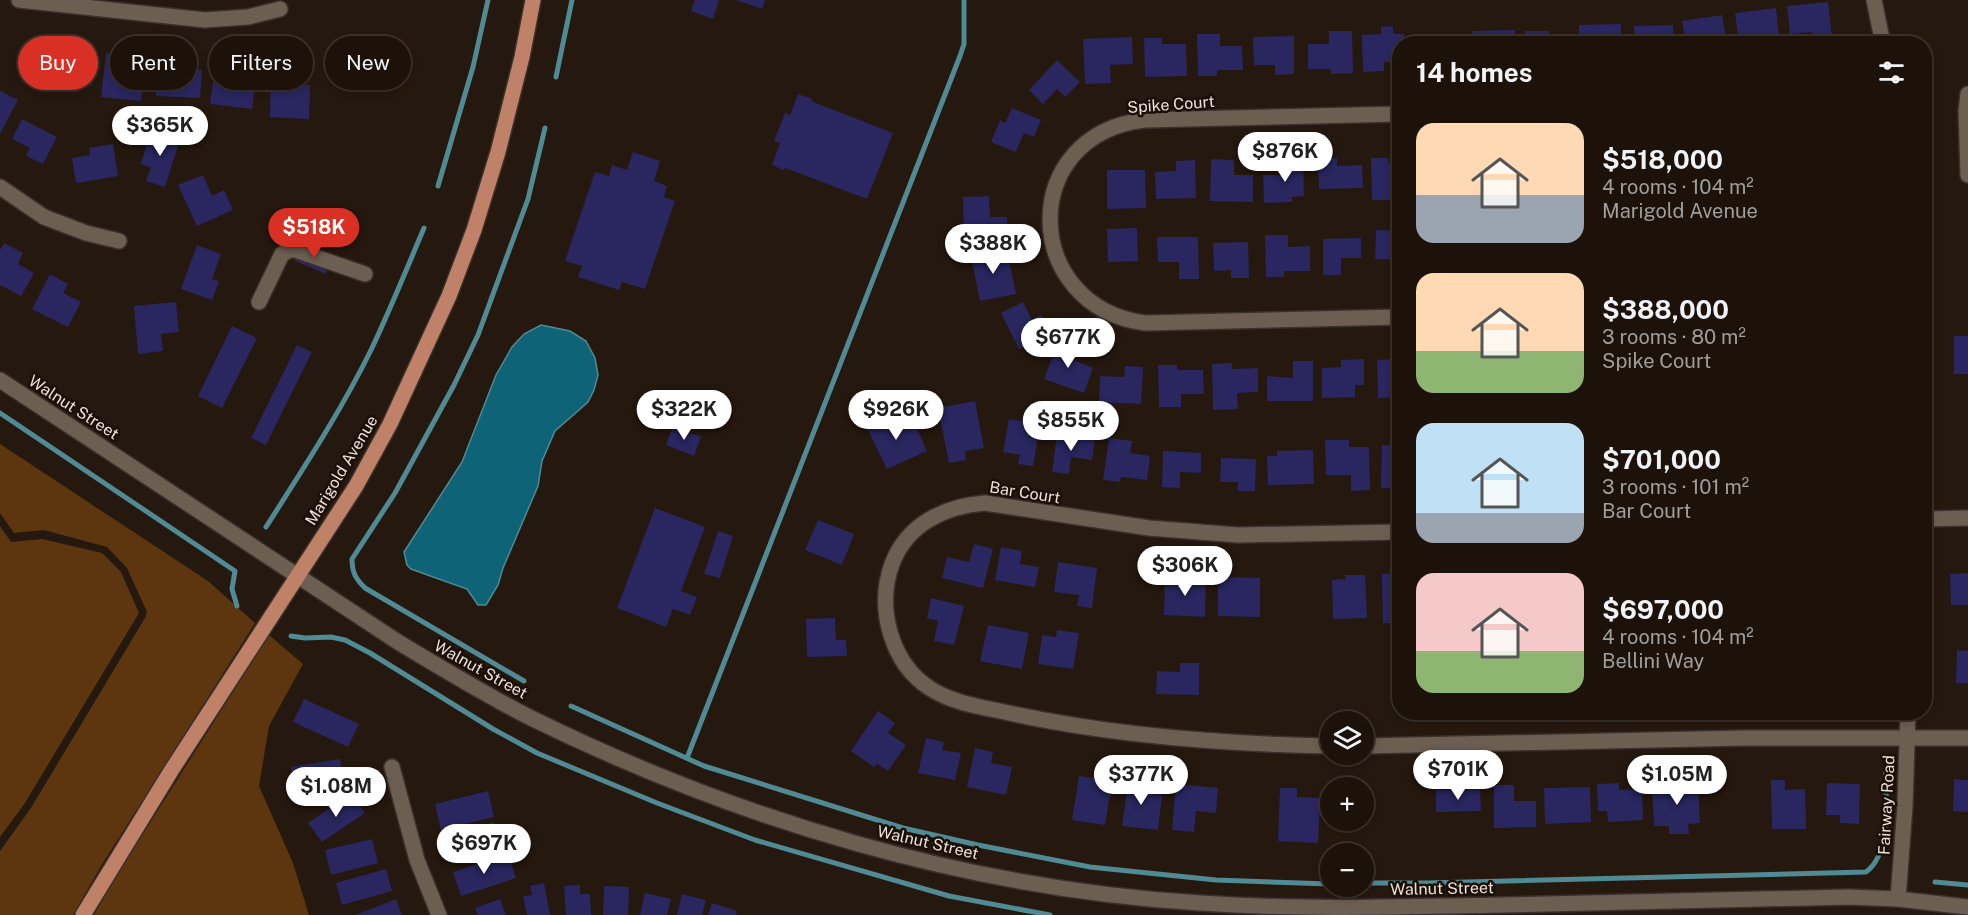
<!DOCTYPE html>
<meta charset="utf-8">
<style>
body{margin:0;font-family:"Public Sans",sans-serif;background:#251b13;color:#f1f3f6;height:100vh;display:flex;flex-direction:column;font-size:22px;white-space:nowrap}
*{box-sizing:border-box;margin:0}
p{font-size:20px;color:#a09e9c}
.icon{flex:none;width:33px;height:33px;fill:none;stroke:currentColor;stroke-width:2;stroke-linecap:round;stroke-linejoin:round}
.map{position:relative;flex:1;overflow:hidden}
.drawer{position:absolute;left:1392px;top:36px;width:540px;height:684px;display:flex;flex-direction:column;background:#1c120a;border-radius:24px;box-shadow:0 3px 9px #0003,0 0 0 2px #3a322b}
.drawer>*{flex:none}
.hud{position:absolute;left:18px;top:36px;width:570px;height:54px;display:flex;gap:12px}
.buttons{position:absolute;left:1320px;top:711px;display:grid;gap:12px}
.buttons a{display:grid;place-items:center;width:54px;height:54px;border-radius:50%;background:#1c120a;box-shadow:0 3px 9px #0003,0 0 0 2px #3a322b;font-size:30px}
.price{position:absolute;translate:-50% -51px;padding:0 14px;border-radius:21px;background:#fff;color:#222;font-size:20px;line-height:39px;filter:drop-shadow(0 2px 3px #0008)}
.price::after{content:'';position:absolute;left:50%;top:36px;width:18px;height:14px;margin-left:-9px;background:inherit;clip-path:polygon(0 0,100% 0,50% 100%)}
.price.current{background:#d93025;color:#fff}
ul{padding:0;list-style:none}
li{display:flex;align-items:center;gap:18px;height:150px;padding:0 24px}
li span{display:grid;place-items:center;flex:none;width:168px;height:120px;border-radius:18px;color:#555}
li>.icon{margin-inline-start:auto}
span .icon{width:72px;height:72px;fill:#fffc;stroke-width:1}
li b{font-size:26px}
h2{display:flex;justify-content:space-between;align-items:center;height:72px;padding:0 24px;font-size:26px}
.tag{padding:0 21px;border-radius:27px;background:#1c120a;box-shadow:0 3px 9px #0003,0 0 0 2px #3a322b;font-size:21px;line-height:54px}
.tag.current{background:#d93025;color:#fff}
.map>svg:first-child{display:block}
.green{fill:#5d3610}
.water{fill:#0e6476;stroke:#508a94;stroke-width:1.5}
.lines{fill:none;stroke-linecap:round;stroke-linejoin:round}
.stream{stroke:#508a94;stroke-width:5}
.building{fill:#292660}
.minor-casing{stroke:#3a302c;stroke-width:18}
.major-casing{stroke:#3a302c;stroke-width:18}
.minor{stroke:#6d5e52;stroke-width:15}
.major{stroke:#bf8167;stroke-width:15}
.labels{text-anchor:middle;stroke-width:5;stroke-linejoin:round;paint-order:stroke}
.street-label{font-size:16px;fill:#eae1da;stroke:#1b0f06}
</style>
<div class="map">
<svg width="1968" height="915" viewBox="0 0 1968 915">
<rect width="100%" height="100%" fill="#25180e"/>
<g class="green">
<polygon points="0,444 208,581 255,623 101,866 73,915 0,915 0,851 31,808 145,618 147,612 127,568 107,547 44,530 14,533 0,513"/>
<polygon points="0,526 11,542 42,539 102,553 121,572 139,613 25,803 0,837"/>
<polygon points="269,635 303,664 269,726 259,786 293,863 309,915 94,915 115,878"/>
</g>
<polygon class="water" points="541,325 570,331 586,341 595,358 598,375 594,390 588,402 555,431 542,461 538,486 503,568 498,585 486,605 478,605 467,589 411,569 407,565 404,552 462,462 496,375 512,347 524,334"/>
<g class="lines">
<g class="stream">
<polyline points="556,77 572,0"/>
<polyline points="438,186 473,67 488,0"/>
<polyline points="0,413 235,571 232,589 237,606"/>
<path d="M 266,527 C 303,469 341,411 371,350 C 390,310 407,268 424,228"/>
<polyline points="291,636 305,638 331,637 345,640 370,653 493,729 537,753 657,803 755,840 949,896 1050,915"/>
<path d="M 524,681 L 365,588 C 356,579 352,573 352,559 L 395,493 L 454,385 L 478,335 L 528,199 L 545,128"/>
<polyline points="571,706 704,766 903,828 978,845 1090,867 1216,880 1330,884"/>
<polyline points="687,758 960,56 964,44 964,0"/>
<polyline points="1935,882 1968,885"/>
<path d="M 1364,883 L 1427,883 L 1866,872 C 1892,853 1885,800 1886,771"/>
</g>
</g>
<g class="building">
<polygon points="695,0 719,0 713,19 691,11"/>
<polygon points="736,0 765,0 762,9"/>
<polygon points="1828,2 1832,38 1813,40 1812,32 1790,34 1787,6"/>
<polygon points="1776,8 1779,36 1758,38 1759,44 1739,44 1735,13"/>
<polygon points="1722,15 1727,44 1686,44 1682,21"/>
<polygon points="1621,24 1621,44 1579,44 1579,25"/>
<polygon points="1673,25 1673,44 1635,44 1634,26"/>
<polygon points="1393,26 1393,34 1404,34 1404,44 1400,44 1400,62 1384,62 1384,71 1363,72 1362,35 1381,34 1381,27"/>
<polygon points="1515,30 1516,44 1472,44 1472,31"/>
<polygon points="1329,31 1352,31 1353,73 1331,74 1331,69 1308,69 1308,44 1329,44"/>
<polygon points="1525,31 1549,31 1549,37 1567,37 1567,44 1525,44"/>
<polygon points="1197,34 1220,34 1220,46 1242,46 1243,70 1217,70 1217,76 1198,76"/>
<polygon points="1294,36 1294,74 1275,75 1275,65 1254,65 1253,37"/>
<polygon points="1132,37 1133,64 1110,65 1111,83 1085,84 1083,39"/>
<polygon points="1453,37 1453,44 1419,44 1419,38"/>
<polygon points="1144,38 1162,38 1162,44 1186,44 1187,76 1145,77"/>
<polygon points="76,49 96,52 92,86 82,84 81,91 63,90 64,83 45,80 48,54 75,57"/>
<polygon points="106,53 126,56 125,61 146,64 141,101 101,97"/>
<polygon points="1057,60 1080,82 1065,97 1057,89 1043,104 1029,90"/>
<polygon points="231,66 257,69 252,109 210,104 214,74 230,76"/>
<polygon points="157,68 202,70 200,98 156,96"/>
<polygon points="271,71 290,72 290,84 310,85 309,119 270,117"/>
<polygon points="0,91 18,100 0,134"/>
<polygon points="798,94 812,99 811,101 893,133 867,199 785,168 784,170 772,165 780,143 774,141 785,113 790,115"/>
<polygon points="1012,108 1041,120 1034,137 1024,133 1016,152 991,142 1000,120 1005,123"/>
<polygon points="22,119 57,137 43,164 26,156 30,148 12,139"/>
<polygon points="151,130 180,139 165,187 146,181 151,168 141,164"/>
<polygon points="113,144 118,176 76,183 72,158 90,155 89,148"/>
<polygon points="633,152 660,161 654,181 667,186 664,197 675,201 645,289 622,282 619,290 578,277 582,266 565,261 595,172 609,176 612,165 627,170"/>
<polygon points="1286,158 1303,158 1304,196 1292,197 1292,202 1264,203 1263,175 1287,175"/>
<polygon points="1337,158 1337,166 1362,165 1363,188 1319,189 1318,159"/>
<polygon points="1371,158 1388,158 1389,164 1400,163 1400,185 1396,185 1396,200 1372,200"/>
<polygon points="1211,159 1234,160 1234,175 1253,175 1253,202 1210,201"/>
<polygon points="1195,160 1196,198 1156,199 1155,172 1176,171 1176,161"/>
<polygon points="1107,170 1145,170 1146,208 1107,209"/>
<polygon points="203,175 212,196 224,190 233,210 197,226 178,185"/>
<polygon points="989,196 990,217 1007,217 1008,237 964,238 963,197"/>
<polygon points="1137,228 1138,261 1108,262 1107,229"/>
<polygon points="1376,230 1400,231 1400,259 1375,259"/>
<polygon points="1265,235 1288,235 1288,247 1310,246 1310,271 1284,271 1284,277 1266,277"/>
<polygon points="1157,237 1198,237 1199,279 1179,279 1179,262 1158,262"/>
<polygon points="1361,238 1361,258 1341,258 1341,275 1323,275 1323,239"/>
<polygon points="1248,242 1249,278 1231,278 1231,270 1214,271 1213,243"/>
<polygon points="4,243 23,253 18,264 34,273 21,296 0,285 0,250"/>
<polygon points="302,244 333,256 326,274 295,261"/>
<polygon points="197,245 221,254 212,279 219,281 212,300 181,289"/>
<polygon points="1007,250 1016,294 980,301 971,256"/>
<polygon points="50,274 68,284 63,293 81,302 68,327 32,309"/>
<polygon points="176,302 179,332 161,334 163,351 138,354 134,306"/>
<polygon points="1023,302 1032,320 1041,315 1050,332 1019,349 1001,313"/>
<polygon points="232,326 257,338 222,408 198,396"/>
<rect x="1954" y="336" width="14" height="38"/>
<polygon points="1059,340 1078,347 1073,360 1093,368 1084,393 1044,379"/>
<polygon points="297,345 312,352 266,445 251,438"/>
<polygon points="1364,359 1364,385 1355,385 1355,397 1322,398 1322,368 1341,367 1341,360"/>
<polygon points="1395,359 1395,365 1400,365 1400,397 1378,398 1377,360"/>
<polygon points="1293,361 1313,361 1313,401 1267,401 1267,376 1293,378"/>
<polygon points="1232,363 1232,369 1258,368 1258,392 1237,393 1238,409 1213,410 1212,364"/>
<polygon points="1158,365 1177,365 1177,370 1203,370 1204,394 1181,394 1181,407 1159,407"/>
<polygon points="1125,366 1143,367 1141,404 1099,402 1100,376 1124,377"/>
<polygon points="975,401 984,448 965,451 966,460 949,463 938,408"/>
<polygon points="887,416 892,427 912,418 927,451 887,469 866,426"/>
<polygon points="1009,419 1040,424 1033,466 1018,464 1020,455 1003,452"/>
<polygon points="673,426 701,437 694,456 666,445"/>
<polygon points="1057,434 1095,439 1092,460 1071,457 1069,474 1052,472"/>
<polygon points="1109,438 1132,441 1130,453 1150,456 1147,480 1121,477 1120,482 1103,480"/>
<polygon points="1325,440 1349,440 1349,447 1369,447 1370,490 1351,491 1351,475 1326,475"/>
<polygon points="1382,445 1400,446 1400,489 1381,488"/>
<polygon points="1313,450 1314,484 1268,485 1267,456 1277,456 1277,451"/>
<polygon points="1163,451 1201,453 1201,473 1180,472 1180,488 1162,487"/>
<polygon points="1221,458 1256,459 1255,491 1238,491 1238,482 1220,482"/>
<polygon points="655,508 705,527 681,591 697,597 690,615 673,609 666,627 617,608"/>
<polygon points="818,520 854,534 842,565 805,550"/>
<polygon points="718,531 733,536 720,578 704,574"/>
<polygon points="974,544 993,549 983,588 942,578 947,557 969,562"/>
<polygon points="1001,547 1022,551 1020,564 1039,567 1035,587 995,580"/>
<polygon points="1058,562 1097,568 1092,608 1077,606 1079,595 1054,592"/>
<polygon points="1968,573 1968,605 1951,605 1950,574"/>
<polygon points="1382,574 1400,574 1400,623 1383,623"/>
<polygon points="1345,575 1365,575 1367,618 1333,619 1332,580 1346,579"/>
<polygon points="1165,577 1206,579 1205,617 1164,615"/>
<polygon points="1218,577 1260,578 1260,617 1218,616"/>
<polygon points="931,598 964,606 954,645 934,641 938,621 927,618"/>
<polygon points="835,618 836,640 846,640 847,656 807,657 806,619"/>
<polygon points="988,625 1029,633 1022,669 980,661"/>
<polygon points="1057,630 1079,633 1073,669 1038,664 1042,635 1056,637"/>
<polygon points="1957,650 1968,651 1968,683 1956,683"/>
<polygon points="1180,663 1199,663 1199,695 1156,694 1157,671 1180,672"/>
<polygon points="304,699 359,724 348,747 293,722"/>
<polygon points="878,711 895,723 888,733 906,745 888,771 877,764 874,767 851,751"/>
<polygon points="926,738 944,742 942,750 961,753 955,780 918,773"/>
<polygon points="975,748 993,752 991,763 1012,767 1006,795 967,787"/>
<polygon points="340,759 343,776 329,779 330,788 295,794 291,767"/>
<polygon points="1094,772 1113,775 1105,825 1072,820 1079,776 1093,778"/>
<polygon points="1129,777 1148,780 1146,793 1162,795 1158,830 1122,826"/>
<polygon points="1954,779 1968,780 1968,812 1953,811"/>
<polygon points="1771,780 1785,780 1785,790 1805,789 1806,829 1772,829"/>
<polygon points="1698,781 1700,823 1688,824 1689,834 1669,834 1669,826 1654,826 1652,786 1678,785 1678,782"/>
<polygon points="1619,783 1619,790 1642,789 1643,820 1608,822 1607,811 1598,811 1597,784"/>
<polygon points="1827,783 1860,784 1859,824 1840,823 1840,815 1826,815"/>
<polygon points="1176,784 1218,788 1216,813 1196,811 1194,832 1172,830"/>
<polygon points="1494,785 1514,785 1514,801 1536,801 1536,827 1494,828"/>
<polygon points="1590,787 1591,822 1545,824 1544,788"/>
<polygon points="1280,788 1297,788 1297,797 1320,798 1318,843 1278,841"/>
<polygon points="1480,789 1481,811 1436,812 1436,790"/>
<polygon points="488,791 494,817 441,830 435,804"/>
<polygon points="351,794 365,813 322,842 308,823"/>
<polygon points="494,822 502,847 460,859 457,849 444,853 440,838"/>
<polygon points="372,839 378,863 331,875 325,850"/>
<polygon points="508,854 516,878 461,896 453,872"/>
<polygon points="386,869 392,891 342,905 336,883"/>
<polygon points="544,883 550,915 527,915 523,896 532,895 530,886"/>
<polygon points="580,885 580,894 590,894 591,915 566,915 564,886"/>
<polygon points="604,886 629,887 628,915 603,915"/>
<polygon points="645,893 671,899 667,915 640,915"/>
<polygon points="682,894 706,900 702,915 677,915"/>
<polygon points="396,899 402,915 355,915"/>
<polygon points="500,899 506,915 478,915 475,908"/>
<polygon points="712,903 737,911 736,915 708,915"/>
</g>
<g class="lines">
<g class="minor-casing">
<g id="minor">
<polyline points="19,0 205,20 248,17 280,9"/>
<polyline points="1874,0 1883,44"/>
<polyline points="1968,94 1966,111 1968,175"/>
<path d="M 1400,114 L 1145,120 C 1017,134 1020,306 1145,323 L 1400,317"/>
<polyline points="0,187 44,217 86,233 119,241"/>
<polyline points="259,302 282,254 292,249 365,274"/>
<path d="M 0,380 L 398,642 C 441,668 484,694 529,717 C 738,820 968,889 1201,903 C 1301,910 1402,907 1502,905 C 1618,902 1734,900 1849,897 L 1898,899 L 1968,907"/>
<polyline points="1924,519 1968,518"/>
<path d="M 1330,746 C 1223,744 1114,736 1009,713 C 983,707 955,704 931,689 C 891,664 876,608 892,564 C 907,524 945,506 985,503 L 1149,528 L 1238,535 L 1400,532"/>
<polyline points="1364,746 1744,738 1968,738"/>
<polyline points="392,767 417,860 439,915"/>
<polyline points="1898,899 1905,806 1908,712"/>
</g>
</g>
<g class="major-casing">
<polyline id="major" points="83,915 171,771 356,486 390,424 449,296 474,230 498,152 522,57 533,0"/>
</g>
<use href="#minor" class="minor"/>
<use href="#major" class="major"/>
</g>
<g class="labels">
<g class="street-label">
<text transform="translate(1171 104) rotate(-4)" y="6">Spike Court</text>
<text transform="translate(74 407) rotate(33)" y="6">Walnut Street</text>
<text transform="translate(341 470) rotate(-59)" y="6">Marigold Avenue</text>
<text transform="translate(1025 492) rotate(9)" y="6">Bar Court</text>
<text transform="translate(481 669) rotate(29)" y="6">Walnut Street</text>
<text transform="translate(1886 805) rotate(-87)" y="6">Fairway Road</text>
<text transform="translate(928 842) rotate(13)" y="6">Walnut Street</text>
<text transform="translate(1442 888) rotate(-1)" y="6">Walnut Street</text>
</g>
</g>
</svg>
<div class="buttons">
<a><svg class="icon" aria-label="layers" viewBox="0 0 24 24"><path d="M12 4l9 5-9 5-9-5zM3 14l9 5 9-5"/></svg></a>
<a>+</a>
<a>−</a>
</div>
<b class="price" style="left:160px;top:157px">$365K</b>
<b class="price" style="left:1285px;top:183px">$876K</b>
<b class="price current" style="left:314px;top:259px">$518K</b>
<b class="price" style="left:993px;top:275px">$388K</b>
<b class="price" style="left:1068px;top:369px">$677K</b>
<b class="price" style="left:684px;top:441px">$322K</b>
<b class="price" style="left:896px;top:441px">$926K</b>
<b class="price" style="left:1071px;top:452px">$855K</b>
<b class="price" style="left:1185px;top:597px">$306K</b>
<b class="price" style="left:1458px;top:801px">$701K</b>
<b class="price" style="left:1141px;top:806px">$377K</b>
<b class="price" style="left:1677px;top:806px">$1.05M</b>
<b class="price" style="left:336px;top:818px">$1.08M</b>
<b class="price" style="left:484px;top:875px">$697K</b>
<div class="hud">
<a class="tag current">Buy</a>
<a class="tag">Rent</a>
<a class="tag">Filters</a>
<a class="tag">New</a>
</div>
<section class="drawer">
<h2>14 homes<svg class="icon" aria-label="filters" viewBox="0 0 24 24"><path d="M4 7h16M4 17h16"/><circle cx="9" cy="7" r="2"/><circle cx="15" cy="17" r="2"/></svg></h2>
<ul>
<li><span style="background:linear-gradient(#ffd9b3 60%,#9aa5b1 0)"><svg class="icon" aria-label="home" viewBox="0 0 24 24"><path d="M3 11l9-7 9 7M6 9v11h12V9"/></svg></span><div><b>$518,000</b><p>4 rooms · 104 m²</p><p>Marigold Avenue</p></div></li>
<li><span style="background:linear-gradient(#ffd9b3 65%,#8fb573 0)"><svg class="icon" aria-label="home" viewBox="0 0 24 24"><path d="M3 11l9-7 9 7M6 9v11h12V9"/></svg></span><div><b>$388,000</b><p>3 rooms · 80 m²</p><p>Spike Court</p></div></li>
<li><span style="background:linear-gradient(#bfe0f5 75%,#9aa5b1 0)"><svg class="icon" aria-label="home" viewBox="0 0 24 24"><path d="M3 11l9-7 9 7M6 9v11h12V9"/></svg></span><div><b>$701,000</b><p>3 rooms · 101 m²</p><p>Bar Court</p></div></li>
<li><span style="background:linear-gradient(#f6c9c9 65%,#8fb573 0)"><svg class="icon" aria-label="home" viewBox="0 0 24 24"><path d="M3 11l9-7 9 7M6 9v11h12V9"/></svg></span><div><b>$697,000</b><p>4 rooms · 104 m²</p><p>Bellini Way</p></div></li>
</ul>
</section>
</div>
